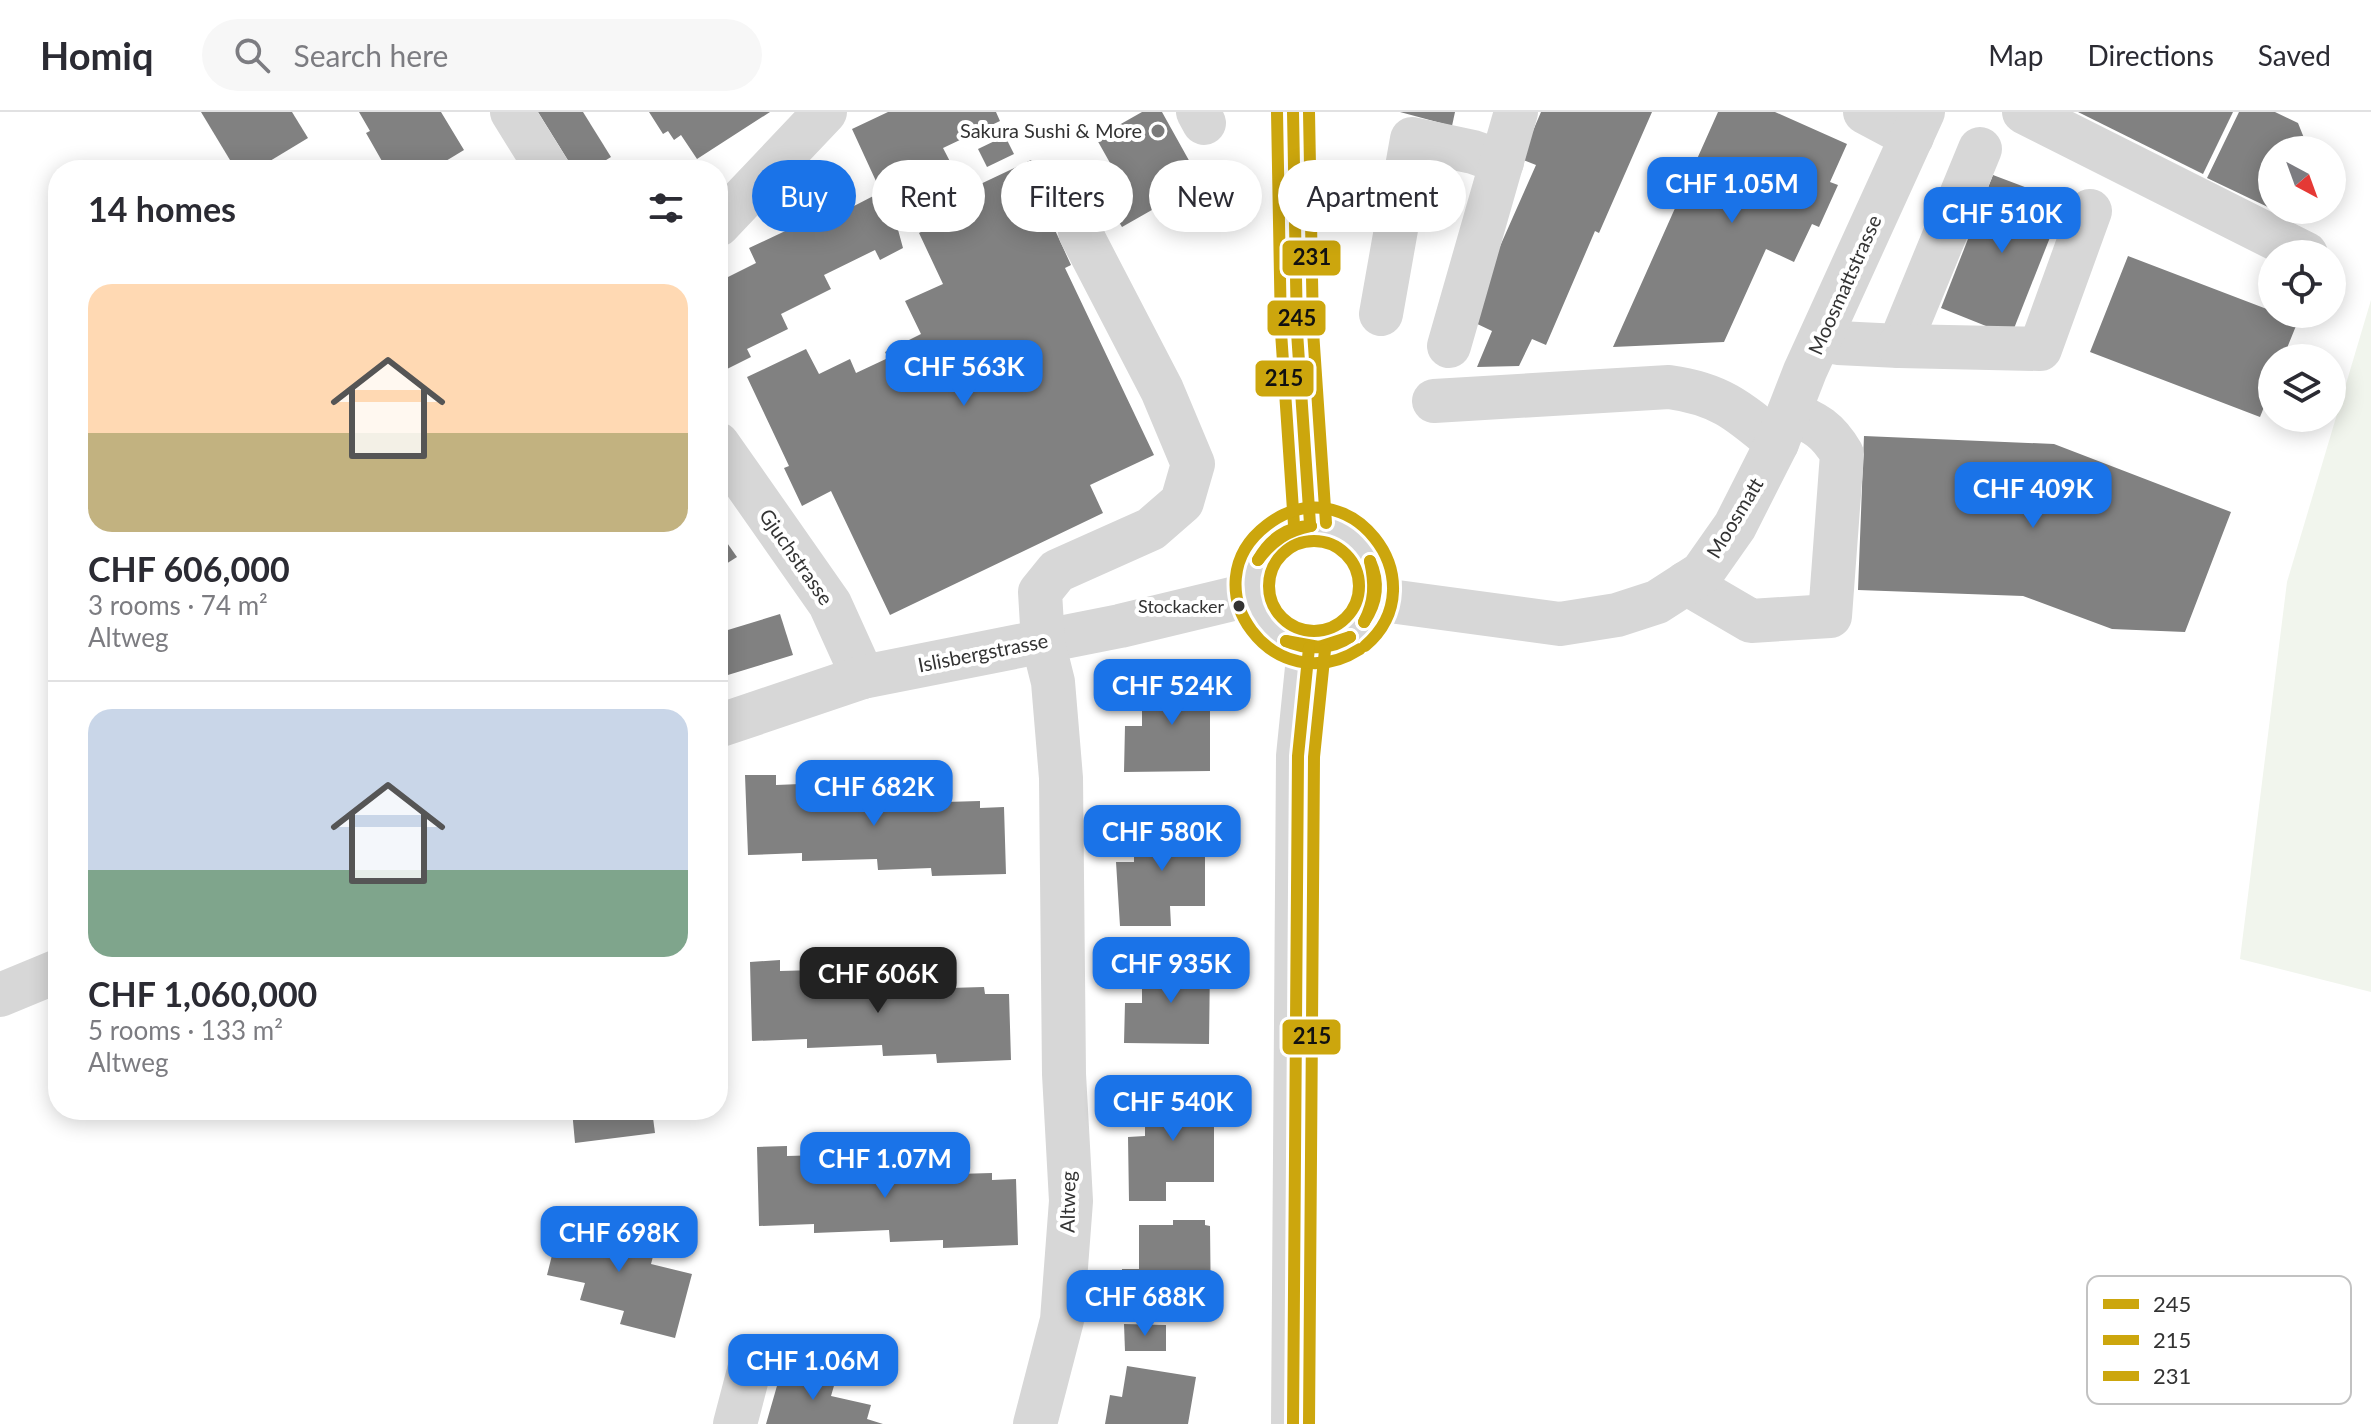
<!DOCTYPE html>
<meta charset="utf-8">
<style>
body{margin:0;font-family:Lato,sans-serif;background:#f7f7f7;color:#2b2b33;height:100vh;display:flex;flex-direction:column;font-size:30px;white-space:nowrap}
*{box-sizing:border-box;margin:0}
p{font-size:26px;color:#7c7c81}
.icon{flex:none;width:44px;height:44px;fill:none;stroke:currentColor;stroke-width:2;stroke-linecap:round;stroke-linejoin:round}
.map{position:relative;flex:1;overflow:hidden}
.panel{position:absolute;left:48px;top:48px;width:680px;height:960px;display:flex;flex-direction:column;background:#fff;border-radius:32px;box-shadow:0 4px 20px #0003}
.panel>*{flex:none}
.guide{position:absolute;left:752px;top:48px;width:760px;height:72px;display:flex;gap:16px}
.needle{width:52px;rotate:139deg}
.fabs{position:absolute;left:2258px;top:24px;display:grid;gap:16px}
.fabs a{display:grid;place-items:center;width:88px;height:88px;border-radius:50%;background:#fff;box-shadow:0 4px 20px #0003;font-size:40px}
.price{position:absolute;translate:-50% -68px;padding:0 18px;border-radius:16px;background:#1a73e8;color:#fff;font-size:26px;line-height:52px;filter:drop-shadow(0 2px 4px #0008)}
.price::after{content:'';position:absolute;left:50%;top:48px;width:24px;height:18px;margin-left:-12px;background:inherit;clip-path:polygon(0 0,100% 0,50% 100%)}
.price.active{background:#222;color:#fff}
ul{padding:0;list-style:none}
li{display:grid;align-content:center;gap:16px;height:424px;padding:0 40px}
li+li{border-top:2px solid #e1e1e2}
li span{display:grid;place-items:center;height:248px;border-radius:24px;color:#555}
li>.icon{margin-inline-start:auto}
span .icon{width:144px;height:144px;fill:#fffc;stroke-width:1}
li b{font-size:34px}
h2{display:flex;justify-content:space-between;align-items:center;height:96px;padding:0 40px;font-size:34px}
.chip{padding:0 28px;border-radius:36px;background:#fff;box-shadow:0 4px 20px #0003;font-size:28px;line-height:72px}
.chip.active{background:#1a73e8;color:#fff}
header{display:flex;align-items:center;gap:48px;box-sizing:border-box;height:112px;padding:0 40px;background:#fff;border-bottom:2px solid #e1e1e2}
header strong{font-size:38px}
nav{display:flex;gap:44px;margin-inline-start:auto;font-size:28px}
.search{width:560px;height:72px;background:#f7f7f7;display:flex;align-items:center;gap:20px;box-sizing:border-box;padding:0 28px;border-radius:44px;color:#7c7c81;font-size:30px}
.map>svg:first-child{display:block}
.green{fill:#f1f5ed}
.building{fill:#818181}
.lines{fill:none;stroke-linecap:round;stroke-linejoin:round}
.minor{stroke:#d7d7d7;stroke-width:44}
.bus-1-casing{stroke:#fff;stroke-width:18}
.bus-2-casing{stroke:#fff;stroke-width:18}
.bus-3-casing{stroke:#fff;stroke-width:18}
.bus-1{stroke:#cca60d;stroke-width:12}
.bus-2{stroke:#cca60d;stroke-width:12}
.bus-3{stroke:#cca60d;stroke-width:12}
.poi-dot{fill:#7a7a7a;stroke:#fff;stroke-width:3}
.bus-dot{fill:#333;stroke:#fff;stroke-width:3}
.labels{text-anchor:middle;stroke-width:8;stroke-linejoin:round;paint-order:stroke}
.bus-label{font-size:18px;fill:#333;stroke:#fff;text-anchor:end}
.poi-label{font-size:20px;fill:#333;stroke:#fff;text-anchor:end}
.street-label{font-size:20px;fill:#333;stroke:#fff}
.key{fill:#fff;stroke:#c2c2c2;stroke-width:2}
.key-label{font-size:22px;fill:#333}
.line-badge{stroke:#fff;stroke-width:3}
.pale-badge-label{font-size:22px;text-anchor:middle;font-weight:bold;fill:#111}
</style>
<header>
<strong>Homiq</strong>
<div class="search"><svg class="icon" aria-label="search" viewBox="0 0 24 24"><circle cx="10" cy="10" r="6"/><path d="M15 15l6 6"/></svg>Search here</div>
<nav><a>Map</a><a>Directions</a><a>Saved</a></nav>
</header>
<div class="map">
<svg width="2371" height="1312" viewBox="0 0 2371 1312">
<rect width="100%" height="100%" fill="#fff"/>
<polygon class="green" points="2371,188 2371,880 2240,847 2287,470"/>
<g class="building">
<polygon points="201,0 292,0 308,26 255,58 236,58"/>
<polygon points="359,0 441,0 464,38 431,58 387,58 366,21 370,19"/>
<polygon points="538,0 583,0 611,45 590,58 574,58"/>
<polygon points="649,0 770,0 697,47 681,23 674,28 668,19 663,22"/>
<polygon points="888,0 996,0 1000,9 943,36 956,61 891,92 903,136 880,148 875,138 824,163 831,177 781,202 788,217 747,237 751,245 719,261 718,210 722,208 718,200 718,170 756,151 749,136 798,113 791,98 843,72 854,94 881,80 852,17"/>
<polygon points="1142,0 1162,0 1201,70 1122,115 1111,97 1121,91 1104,63 1114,58 1096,26"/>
<polygon points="1400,0 1455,0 1452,14"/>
<polygon points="1541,0 1652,0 1599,121 1595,119 1546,233 1532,227 1519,254 1477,255 1492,219 1471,209 1482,175 1536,53 1521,47"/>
<polygon points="1718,0 1775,0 1847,32 1830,70 1838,73 1819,115 1812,112 1794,150 1766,137 1724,230 1613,235"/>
<polygon points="2078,0 2233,0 2203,62"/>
<polygon points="2239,0 2275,0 2298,11 2308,36 2272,38 2272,97 2207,66"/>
<polygon points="1005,24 1014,42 987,55 978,37"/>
<polygon points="1031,48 1054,87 1043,92 1071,153 1065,156 1154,343 1090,373 1103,401 890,503 831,379 802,394 784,356 789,354 747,265 806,237 819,262 850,247 856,261 888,246 885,240 921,222 905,189 943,172 919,121 979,89 972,76"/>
<polygon points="1993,63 2064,90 2011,224 1941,196"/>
<polygon points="1226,68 1240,68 1240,94 1226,93"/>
<polygon points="1341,70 1352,71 1351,88 1340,88"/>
<polygon points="2128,144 2272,199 2272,202 2298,209 2283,246 2272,246 2272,275 2260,305 2090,240"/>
<polygon points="1864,324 2054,332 2231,400 2185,520 2112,517 2023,484 1858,478"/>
<polygon points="718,418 737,445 718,457"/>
<polygon points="780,502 793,543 718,566 718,521"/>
<polygon points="1170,559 1210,559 1210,659 1124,660 1125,614 1142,614 1142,573 1171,573"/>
<polygon points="745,663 776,663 776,673 849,670 849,684 910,682 910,691 980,689 980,696 1004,695 1006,762 932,764 931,756 878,758 877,747 802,749 802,741 748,743"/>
<polygon points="1205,710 1205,794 1170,794 1171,814 1120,814 1116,750 1134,750 1134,711"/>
<polygon points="780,848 780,859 853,857 854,870 914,868 914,877 984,875 985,882 1009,882 1011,948 937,951 936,942 883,944 882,933 807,936 807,927 752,929 750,850"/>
<polygon points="1142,850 1210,851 1209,932 1124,931 1125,891 1142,891"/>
<polygon points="1214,973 1214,1070 1166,1070 1166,1089 1129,1089 1128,1025 1145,1024 1145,983 1173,983 1173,974"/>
<polygon points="572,998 652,998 655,1021 575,1031"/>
<polygon points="787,1034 787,1044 860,1042 861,1055 922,1053 921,1063 992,1061 992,1068 1016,1067 1018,1133 943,1136 943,1128 890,1130 889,1118 814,1121 814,1112 759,1114 757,1035"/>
<polygon points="564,1096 617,1109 612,1126 655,1137 651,1152 692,1162 675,1226 620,1212 624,1199 580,1188 585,1171 547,1163"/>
<polygon points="1173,1108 1205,1108 1205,1113 1210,1114 1211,1203 1190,1203 1190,1208 1122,1209 1122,1157 1139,1157 1139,1113 1173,1113"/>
<polygon points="1124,1212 1166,1213 1166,1239 1125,1239"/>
<polygon points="783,1253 836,1267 831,1284 871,1293 867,1307 883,1312 766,1312"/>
<polygon points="1127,1254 1196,1265 1188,1312 1105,1312 1110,1283 1122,1285"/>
</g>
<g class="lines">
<g class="minor">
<polyline points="512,0 548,58"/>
<polyline points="1198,0 1204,11"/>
<polyline points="1293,0 1297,220 1310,412"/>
<polyline points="1865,0 1912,25"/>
<polyline points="2024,0 2306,142"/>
<polyline points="718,113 825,0"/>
<polyline points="1381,202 1412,27 1473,40 1502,50"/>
<polyline points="1823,221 1838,231 1899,234 1980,37"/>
<polyline points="1449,234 1516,0"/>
<polyline points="1899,234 2040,237 2090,99"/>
<path d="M 1434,289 L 1669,275 C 1720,282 1739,299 1777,331"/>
<polyline points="718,332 830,492 863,565"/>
<circle cx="1315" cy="474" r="62"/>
<path d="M 1686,471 L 1751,509 L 1830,504 L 1842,342 C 1828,318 1815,310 1789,301"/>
<polyline points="1375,487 1560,512 1617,503 1657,490 1702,461 1735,414 1777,331 1805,259 1923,0"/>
<polyline points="718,614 863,565 1120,514 1253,482"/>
<polyline points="0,883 58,859"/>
<polyline points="735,1312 751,1251"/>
<polyline points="1035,1312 1062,1208 1071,1089 1064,962 1061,666 1053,570 1043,530 1040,480 1057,459 1151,417 1182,390 1193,352 1162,278 1080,120"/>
<polyline points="1293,1312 1298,644 1309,536"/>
</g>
<g class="bus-1-casing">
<g id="bus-1">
<polyline points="1293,0 1297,220 1310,412"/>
<path d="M 1258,448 C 1269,428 1287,414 1311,414"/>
<path d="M 1258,448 C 1273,428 1287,419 1311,414"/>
<path d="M 1364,510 C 1375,489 1375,472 1370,449"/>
<path d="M 1364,510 C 1377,491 1380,471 1370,449"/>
<polyline points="1286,529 1319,535 1350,525"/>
<path d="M 1286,529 C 1306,538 1332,538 1350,525"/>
<polyline points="1293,1312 1298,644 1309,536"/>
</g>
</g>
<g class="bus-2-casing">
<g id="bus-2">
<polyline points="1277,0 1281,220 1294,413"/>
<path d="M 1360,537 C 1275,592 1187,474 1267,413 C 1347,351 1441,469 1365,534"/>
<polyline points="1309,1312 1314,645 1325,538"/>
</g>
</g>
<g class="bus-3-casing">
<g id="bus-3">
<polyline points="1309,0 1313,219 1326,411"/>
<circle cx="1314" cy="474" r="45"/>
</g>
</g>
<use href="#bus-1" class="bus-1"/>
<use href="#bus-2" class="bus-2"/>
<use href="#bus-3" class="bus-3"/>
</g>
<circle class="poi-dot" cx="1158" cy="19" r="8"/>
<circle class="bus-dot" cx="1239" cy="494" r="7"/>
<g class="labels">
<g class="bus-label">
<text x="1224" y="501">Stockacker</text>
</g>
<g class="poi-label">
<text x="1142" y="26">Sakura Sushi &amp; More</text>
</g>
<g class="street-label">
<text transform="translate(1845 173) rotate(-66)" y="7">Moosmattstrasse</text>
<text transform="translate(1735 406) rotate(-59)" y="7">Moosmatt</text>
<text transform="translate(796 445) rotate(55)" y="7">Gjuchstrasse</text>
<text transform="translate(983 541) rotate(-11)" y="7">Islisbergstrasse</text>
<text transform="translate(1068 1090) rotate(-89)" y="7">Altweg</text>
</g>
</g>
<rect x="2087" y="1164" width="264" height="128" rx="12" class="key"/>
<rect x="2103" y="1187" width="36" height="10" fill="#cca60d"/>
<rect x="2103" y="1223" width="36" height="10" fill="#cca60d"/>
<rect x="2103" y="1259" width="36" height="10" fill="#cca60d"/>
<g class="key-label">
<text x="2153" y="1200">245</text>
<text x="2153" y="1236">215</text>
<text x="2153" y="1272">231</text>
</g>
<g class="line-badge">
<rect x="1281" y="127" width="61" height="38" rx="8" fill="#cca60d"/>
<rect x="1266" y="187" width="61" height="38" rx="8" fill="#cca60d"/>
<rect x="1254" y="247" width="61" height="39" rx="8" fill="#cca60d"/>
<rect x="1281" y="906" width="61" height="38" rx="8" fill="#cca60d"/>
</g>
<g class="pale-badge-label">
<text x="1312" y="153">231</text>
<text x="1297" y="214">245</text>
<text x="1284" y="274">215</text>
<text x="1312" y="932">215</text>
</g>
</svg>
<div class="fabs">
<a><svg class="needle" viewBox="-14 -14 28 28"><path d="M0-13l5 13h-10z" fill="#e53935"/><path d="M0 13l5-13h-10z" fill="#7c7c81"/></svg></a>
<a><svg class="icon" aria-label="locate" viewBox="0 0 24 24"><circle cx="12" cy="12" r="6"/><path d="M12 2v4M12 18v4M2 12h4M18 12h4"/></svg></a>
<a><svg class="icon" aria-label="layers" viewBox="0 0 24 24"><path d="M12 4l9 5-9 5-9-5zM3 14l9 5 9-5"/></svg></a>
</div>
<b class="price" style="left:1732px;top:113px">CHF 1.05M</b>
<b class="price" style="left:2002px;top:143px">CHF 510K</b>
<b class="price" style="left:964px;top:296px">CHF 563K</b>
<b class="price" style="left:2033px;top:418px">CHF 409K</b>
<b class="price" style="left:1172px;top:615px">CHF 524K</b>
<b class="price" style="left:874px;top:716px">CHF 682K</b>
<b class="price" style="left:1162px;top:761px">CHF 580K</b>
<b class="price" style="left:1171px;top:893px">CHF 935K</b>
<b class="price active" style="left:878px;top:903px">CHF 606K</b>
<b class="price" style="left:1173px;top:1031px">CHF 540K</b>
<b class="price" style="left:885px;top:1088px">CHF 1.07M</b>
<b class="price" style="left:619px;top:1162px">CHF 698K</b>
<b class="price" style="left:1145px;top:1226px">CHF 688K</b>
<b class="price" style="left:813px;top:1290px">CHF 1.06M</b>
<div class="guide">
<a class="chip active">Buy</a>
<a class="chip">Rent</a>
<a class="chip">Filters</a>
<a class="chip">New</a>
<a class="chip">Apartment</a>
</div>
<section class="panel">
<h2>14 homes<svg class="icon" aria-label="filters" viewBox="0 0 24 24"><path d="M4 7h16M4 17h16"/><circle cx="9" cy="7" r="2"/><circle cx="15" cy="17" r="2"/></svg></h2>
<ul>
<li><span style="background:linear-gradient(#ffd9b3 60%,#c2b280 0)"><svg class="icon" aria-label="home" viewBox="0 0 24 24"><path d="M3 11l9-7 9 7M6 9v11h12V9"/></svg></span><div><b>CHF 606,000</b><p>3 rooms · 74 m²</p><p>Altweg</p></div></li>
<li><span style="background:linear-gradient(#c9d6e8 65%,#7fa58c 0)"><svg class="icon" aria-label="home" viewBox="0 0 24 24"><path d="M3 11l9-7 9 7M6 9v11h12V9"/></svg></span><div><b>CHF 1,060,000</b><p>5 rooms · 133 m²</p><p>Altweg</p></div></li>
</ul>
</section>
</div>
